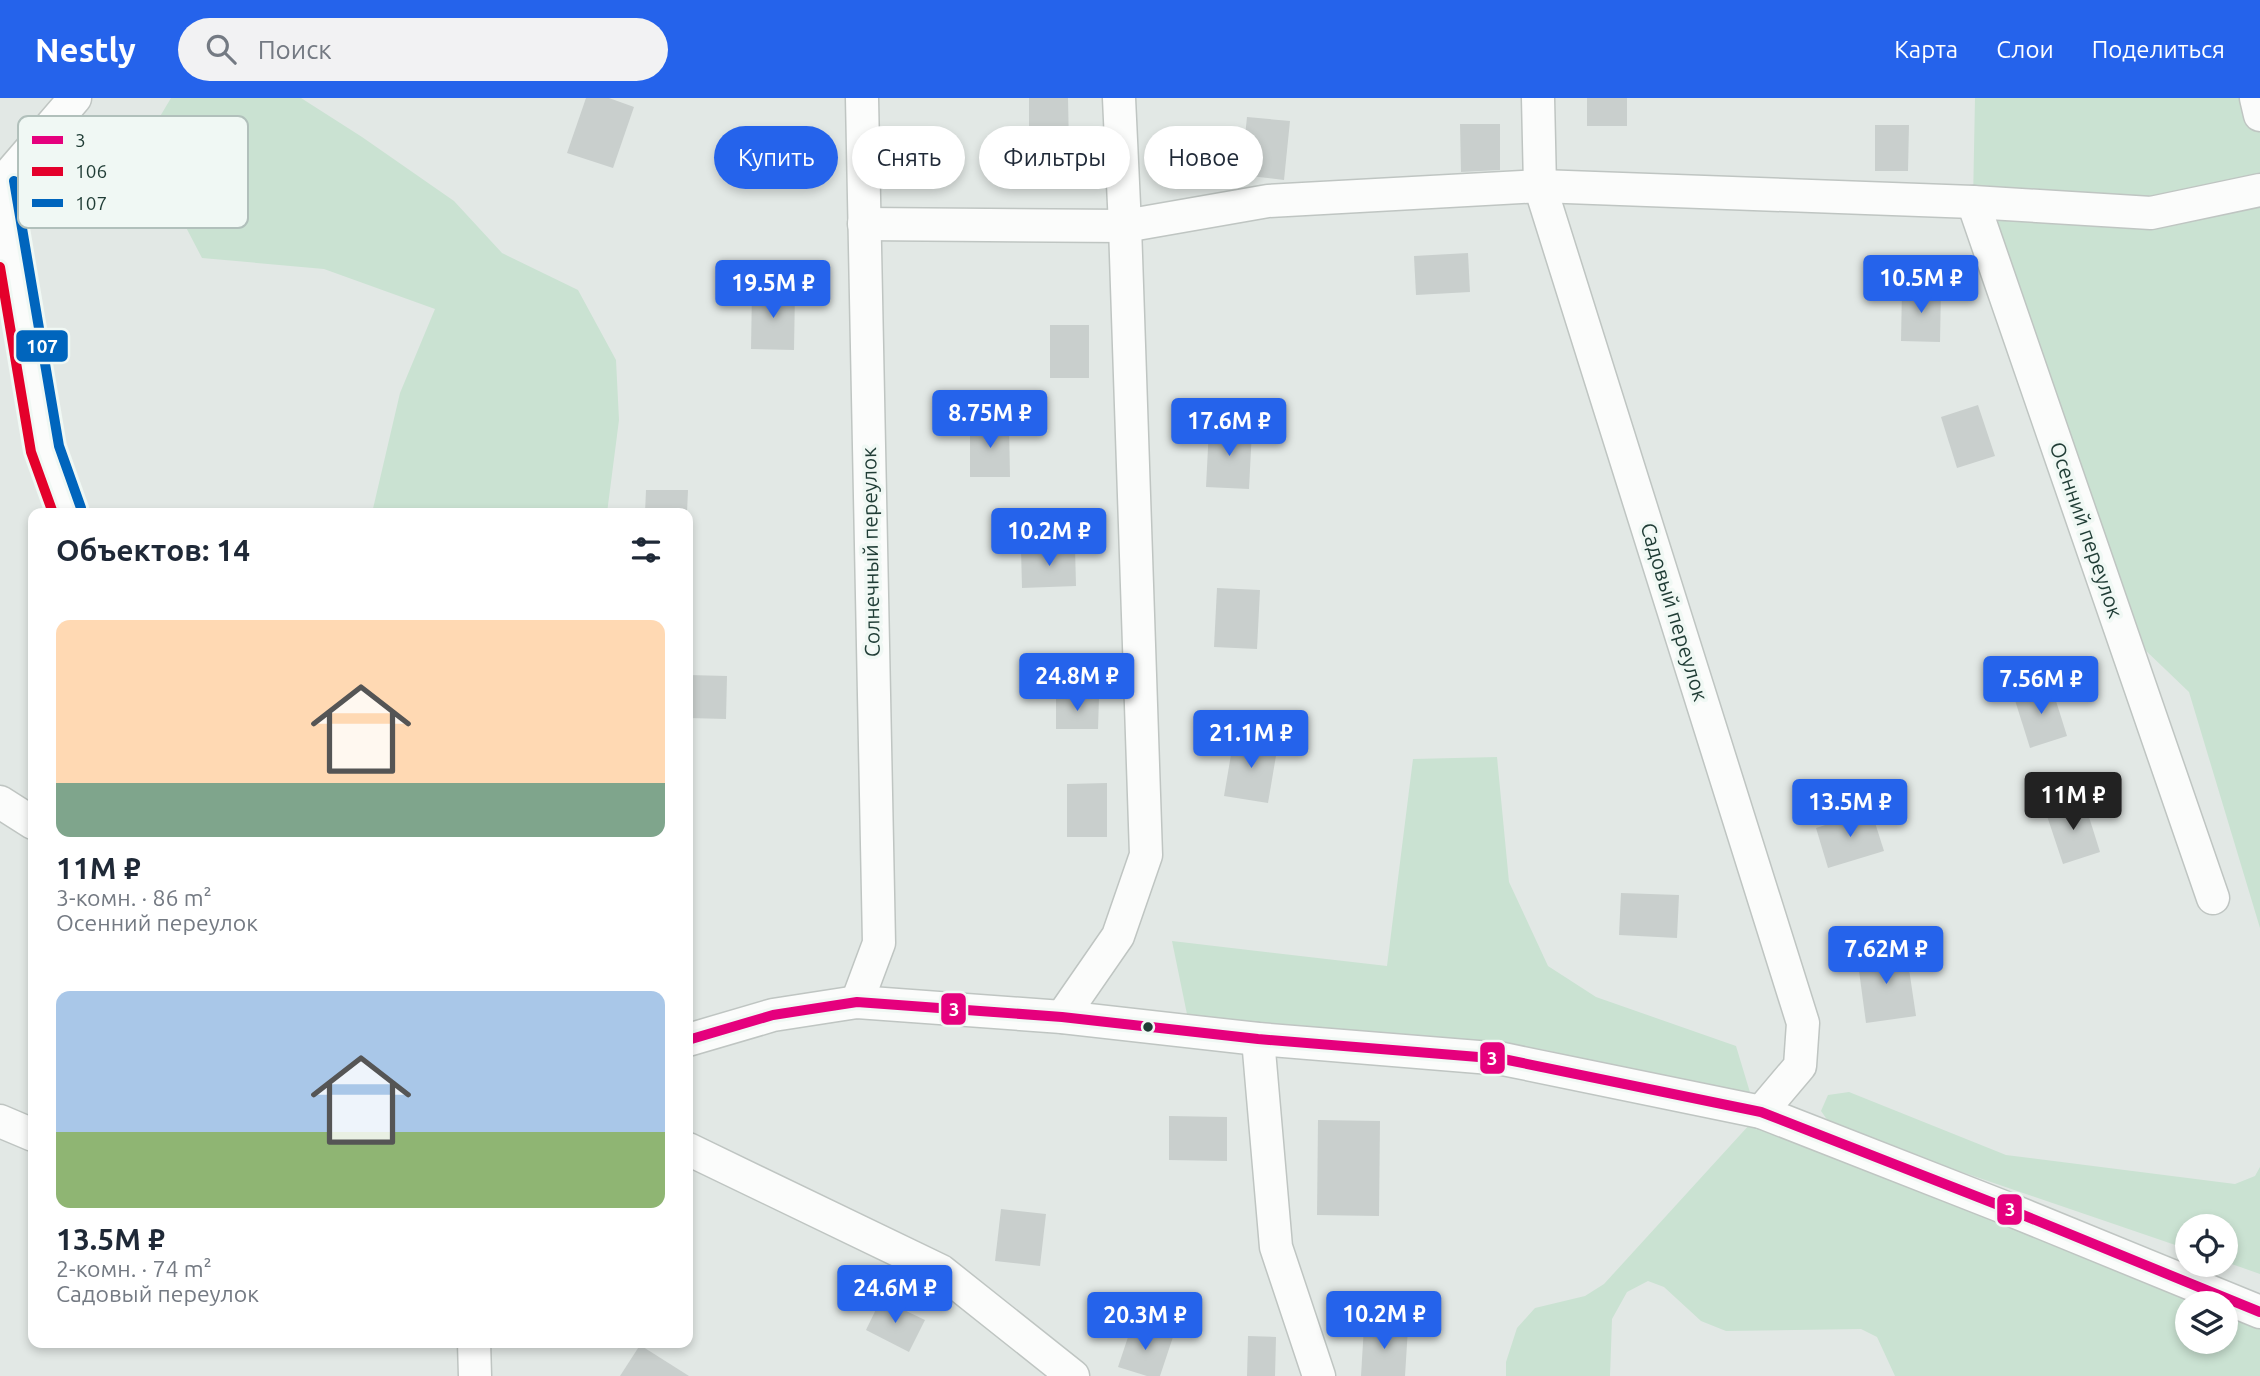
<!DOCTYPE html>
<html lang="ru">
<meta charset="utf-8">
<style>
body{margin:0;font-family:Ubuntu,sans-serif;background:#f2f2f3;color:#1f2937;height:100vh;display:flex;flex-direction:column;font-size:26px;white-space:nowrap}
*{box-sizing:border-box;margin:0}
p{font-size:23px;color:#747a83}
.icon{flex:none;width:38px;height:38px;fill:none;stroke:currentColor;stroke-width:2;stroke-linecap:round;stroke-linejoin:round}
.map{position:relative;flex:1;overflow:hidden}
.side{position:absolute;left:28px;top:410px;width:665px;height:840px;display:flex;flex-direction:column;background:#fff;border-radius:14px;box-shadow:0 4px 10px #0003}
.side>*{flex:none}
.guide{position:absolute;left:714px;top:28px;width:665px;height:63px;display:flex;gap:14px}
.buttons{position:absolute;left:2175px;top:1116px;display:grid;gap:14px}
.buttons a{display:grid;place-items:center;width:63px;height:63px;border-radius:50%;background:#fff;box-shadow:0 4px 10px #0003;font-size:35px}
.price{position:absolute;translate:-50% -60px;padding:0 16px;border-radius:7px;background:#2563eb;color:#fff;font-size:23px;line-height:46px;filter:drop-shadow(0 2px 4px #0008)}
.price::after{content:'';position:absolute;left:50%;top:42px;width:21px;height:16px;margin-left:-10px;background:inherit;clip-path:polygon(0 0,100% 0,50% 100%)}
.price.selected{background:#222;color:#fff}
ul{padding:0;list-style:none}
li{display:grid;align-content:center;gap:14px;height:371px;padding:0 28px}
li span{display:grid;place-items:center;height:217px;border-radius:14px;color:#555}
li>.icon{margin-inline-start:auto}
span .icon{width:126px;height:126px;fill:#fffc;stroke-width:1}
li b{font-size:30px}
h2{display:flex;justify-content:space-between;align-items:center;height:84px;padding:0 28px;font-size:30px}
.chip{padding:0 24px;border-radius:32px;background:#fff;box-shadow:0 4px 10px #0003;font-size:24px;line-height:63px}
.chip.selected{background:#2563eb;color:#fff}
header{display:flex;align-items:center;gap:42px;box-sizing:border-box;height:98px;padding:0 35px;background:#2563eb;color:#fff}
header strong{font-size:33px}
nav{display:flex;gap:38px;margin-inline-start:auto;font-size:24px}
.search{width:490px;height:63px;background:#f2f2f3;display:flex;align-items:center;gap:18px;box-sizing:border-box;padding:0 24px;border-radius:38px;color:#747a83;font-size:26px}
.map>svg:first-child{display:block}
.green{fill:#cae2d2;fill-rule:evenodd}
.building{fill:#c9cfcd}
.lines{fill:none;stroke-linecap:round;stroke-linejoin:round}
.minor-casing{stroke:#bfc5c2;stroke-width:35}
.minor{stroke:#fbfcfb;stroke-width:32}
.bus-1-casing{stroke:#f0f8f4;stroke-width:16}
.bus-2-casing{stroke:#f0f8f4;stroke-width:16}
.bus-3-casing{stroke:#f0f8f4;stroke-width:16}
.bus-1{stroke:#e5007d;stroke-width:10}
.bus-2{stroke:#e4002b;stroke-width:10}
.bus-3{stroke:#0065bd;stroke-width:10}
.bus-dot{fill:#1f3c35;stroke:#f0f8f4;stroke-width:2.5}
.labels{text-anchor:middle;stroke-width:7;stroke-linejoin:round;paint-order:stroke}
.street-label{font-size:21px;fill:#1f3c35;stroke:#f0f8f4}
.key{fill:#f0f8f4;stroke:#b1c0bb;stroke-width:2}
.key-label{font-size:19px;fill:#1f3c35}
.line-badge{stroke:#f0f8f4;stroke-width:2.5}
.badge-label{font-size:19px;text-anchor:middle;font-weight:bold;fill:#fff}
</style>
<header>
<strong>Nestly</strong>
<div class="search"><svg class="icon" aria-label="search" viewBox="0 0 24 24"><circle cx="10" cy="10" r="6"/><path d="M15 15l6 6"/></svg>Поиск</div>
<nav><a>Карта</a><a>Слои</a><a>Поделиться</a></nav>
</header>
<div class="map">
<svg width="2260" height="1278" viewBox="0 0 2260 1278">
<rect width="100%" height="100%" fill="#e2e8e5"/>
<g class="green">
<polygon points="171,0 301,0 362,39 454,103 502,155 578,192 616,262 619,322 607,415 372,415 400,295 435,211 324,171 202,160 143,47"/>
<polygon points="1975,0 2260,0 2260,830 2189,594 2118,526 1973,104"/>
<polygon points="1497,659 1509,784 1548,868 1596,899 1736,948 1752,1001 1541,951 1188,921 1172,843 1387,868 1413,661"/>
<polygon points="1849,994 2006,1057 2235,1086 2255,1078 2260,1069 2260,1176 2226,1164 2226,1129 2188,1129 2187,1151 1833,1030 1821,1013 1828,997"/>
<path d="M 1761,1014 L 2260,1205 L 2260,1278 L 1895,1278 L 1877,1239 L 1861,1231 L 1726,1233 L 1701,1223 L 1664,1189 L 1648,1183 L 1627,1194 L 1612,1221 L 1610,1278 L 1506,1278 L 1506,1264 L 1517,1230 L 1535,1210 L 1585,1198 L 1604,1186 ZM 2188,1206 L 2226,1206 L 2226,1244 L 2188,1244 Z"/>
</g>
<g class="building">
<polygon points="586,0 609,0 634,9 613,70 567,55"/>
<polygon points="1029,0 1068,0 1069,49 1029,49"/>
<rect x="1587" y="0" width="40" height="28"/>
<polygon points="1247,19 1290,23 1284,82 1241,77"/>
<polygon points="1460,26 1500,26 1500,72 1461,74"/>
<polygon points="1875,27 1909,27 1908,73 1875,73"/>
<polygon points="1468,155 1470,194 1416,197 1414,158"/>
<polygon points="1902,190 1941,191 1940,244 1901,243"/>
<polygon points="752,192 795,194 794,252 751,251"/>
<rect x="1050" y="227" width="39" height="53"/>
<polygon points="1978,307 1995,358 1957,370 1941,319"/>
<polygon points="970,325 1009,325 1010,379 970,379"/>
<polygon points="1209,330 1252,332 1249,391 1206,389"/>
<polygon points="646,392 688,392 687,415 645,415"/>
<polygon points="1075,449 1076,488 1022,490 1021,451"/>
<polygon points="1217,490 1260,492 1257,551 1214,549"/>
<polygon points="688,577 727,578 726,621 688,620"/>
<polygon points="2051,587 2067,638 2030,650 2014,599"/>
<polygon points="1056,600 1099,600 1098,631 1056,631"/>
<polygon points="1234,639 1278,646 1268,705 1224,698"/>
<polygon points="1107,685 1107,739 1067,739 1067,686"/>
<polygon points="2084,703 2100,754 2063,766 2046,715"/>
<polygon points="1871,712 1884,753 1828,770 1816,730"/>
<polygon points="1621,795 1679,797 1677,840 1619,837"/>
<polygon points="1906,851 1916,918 1866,925 1857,858"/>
<polygon points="1169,1018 1227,1019 1227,1063 1169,1062"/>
<polygon points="1318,1022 1380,1023 1379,1118 1317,1117"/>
<polygon points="1001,1111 1046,1116 1040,1168 995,1163"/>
<polygon points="881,1201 925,1222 909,1254 866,1232"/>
<polygon points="1132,1227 1173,1239 1160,1278 1147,1278 1118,1269"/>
<polygon points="1364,1228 1408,1230 1405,1278 1361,1278"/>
<polygon points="1248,1238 1276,1239 1275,1278 1247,1278"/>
<polygon points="640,1247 689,1278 620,1278"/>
</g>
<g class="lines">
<g class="minor-casing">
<g id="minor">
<polyline points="1538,0 1540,88 1803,925 1800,968 1761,1014"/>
<polyline points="2256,0 2260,17"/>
<polyline points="0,85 45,352 68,415"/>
<polyline points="1,86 75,0"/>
<polyline points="1973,104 2213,800"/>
<polyline points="864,126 1125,128 1268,103 1540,88 1973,104 2151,115 2260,92"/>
<polyline points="0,704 33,725"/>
<polyline points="857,904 879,845 862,0"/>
<polyline points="1062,919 1118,838 1146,757 1125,128 1119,0"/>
<polyline points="1258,941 1276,1149 1319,1278"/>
<polyline points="688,942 773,917 857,904 1062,919 1258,941 1503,961 1761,1014 2001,1108 2260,1214"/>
<polyline points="0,1023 33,1037"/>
<polyline points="688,1051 941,1173 1073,1278"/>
<polyline points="474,1244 475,1278"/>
</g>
</g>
<use href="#minor" class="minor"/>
<g class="bus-1-casing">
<polyline id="bus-1" points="688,942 773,917 857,904 1062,919 1258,941 1503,961 1761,1014 2001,1108 2260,1214"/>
</g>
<g class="bus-2-casing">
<polyline id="bus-2" points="0,169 31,354 53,415"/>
</g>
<g class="bus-3-casing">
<polyline id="bus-3" points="14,83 59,348 81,410"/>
</g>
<use href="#bus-1" class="bus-1"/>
<use href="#bus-2" class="bus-2"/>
<use href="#bus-3" class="bus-3"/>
</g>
<circle class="bus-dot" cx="1148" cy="929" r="6"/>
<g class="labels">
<g class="street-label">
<text transform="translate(2086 432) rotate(71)" y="7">Осенний переулок</text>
<text transform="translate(871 454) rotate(-91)" y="7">Солнечный переулок</text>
<text transform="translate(1674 514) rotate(73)" y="7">Садовый переулок</text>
</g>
</g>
<rect x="18" y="18" width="230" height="112" rx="10" class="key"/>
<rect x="32" y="38" width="31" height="8" fill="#e5007d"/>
<rect x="32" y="69" width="31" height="9" fill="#e4002b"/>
<rect x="32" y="101" width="31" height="8" fill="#0065bd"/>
<g class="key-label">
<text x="75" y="49">3</text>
<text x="75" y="80">106</text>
<text x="75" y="112">107</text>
</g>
<g class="line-badge">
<rect x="15" y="231" width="54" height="34" rx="7" fill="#0065bd"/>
<rect x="940" y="894" width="27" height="34" rx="7" fill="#e5007d"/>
<rect x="1479" y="943" width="27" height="34" rx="7" fill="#e5007d"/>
<rect x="1996" y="1095" width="27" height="33" rx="7" fill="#e5007d"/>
</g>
<g class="badge-label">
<text x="42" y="255">107</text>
<text x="954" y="918">3</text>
<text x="1492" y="967">3</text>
<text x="2010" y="1118">3</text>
</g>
</svg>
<div class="buttons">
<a><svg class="icon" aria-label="locate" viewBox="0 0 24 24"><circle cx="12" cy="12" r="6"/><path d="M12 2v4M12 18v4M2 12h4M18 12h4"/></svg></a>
<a><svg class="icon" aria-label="layers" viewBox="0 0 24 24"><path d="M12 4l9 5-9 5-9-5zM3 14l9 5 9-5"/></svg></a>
</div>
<b class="price" style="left:1921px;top:217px">10.5M ₽</b>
<b class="price" style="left:773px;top:222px">19.5M ₽</b>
<b class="price" style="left:990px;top:352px">8.75M ₽</b>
<b class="price" style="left:1229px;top:360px">17.6M ₽</b>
<b class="price" style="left:1049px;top:470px">10.2M ₽</b>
<b class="price" style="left:1077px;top:615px">24.8M ₽</b>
<b class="price" style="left:2041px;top:618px">7.56M ₽</b>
<b class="price" style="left:1251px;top:672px">21.1M ₽</b>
<b class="price selected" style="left:2073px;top:734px">11M ₽</b>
<b class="price" style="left:1850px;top:741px">13.5M ₽</b>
<b class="price" style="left:1886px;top:888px">7.62M ₽</b>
<b class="price" style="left:895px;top:1227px">24.6M ₽</b>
<b class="price" style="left:1384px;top:1253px">10.2M ₽</b>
<b class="price" style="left:1145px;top:1254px">20.3M ₽</b>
<div class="guide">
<a class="chip selected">Купить</a>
<a class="chip">Снять</a>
<a class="chip">Фильтры</a>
<a class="chip">Новое</a>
</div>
<section class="side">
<h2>Объектов: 14<svg class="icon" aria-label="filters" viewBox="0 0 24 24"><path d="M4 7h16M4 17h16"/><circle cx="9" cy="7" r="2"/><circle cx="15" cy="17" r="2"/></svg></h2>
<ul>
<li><span style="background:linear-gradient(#ffd9b3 75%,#7fa58c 0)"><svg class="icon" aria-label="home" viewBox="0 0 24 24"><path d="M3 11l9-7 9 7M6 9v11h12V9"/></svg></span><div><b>11M ₽</b><p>3-комн. · 86 m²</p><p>Осенний переулок</p></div></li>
<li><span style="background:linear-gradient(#a9c7e8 65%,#8fb573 0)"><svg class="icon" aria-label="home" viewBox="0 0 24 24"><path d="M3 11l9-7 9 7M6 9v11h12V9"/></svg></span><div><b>13.5M ₽</b><p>2-комн. · 74 m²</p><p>Садовый переулок</p></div></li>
</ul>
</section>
</div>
